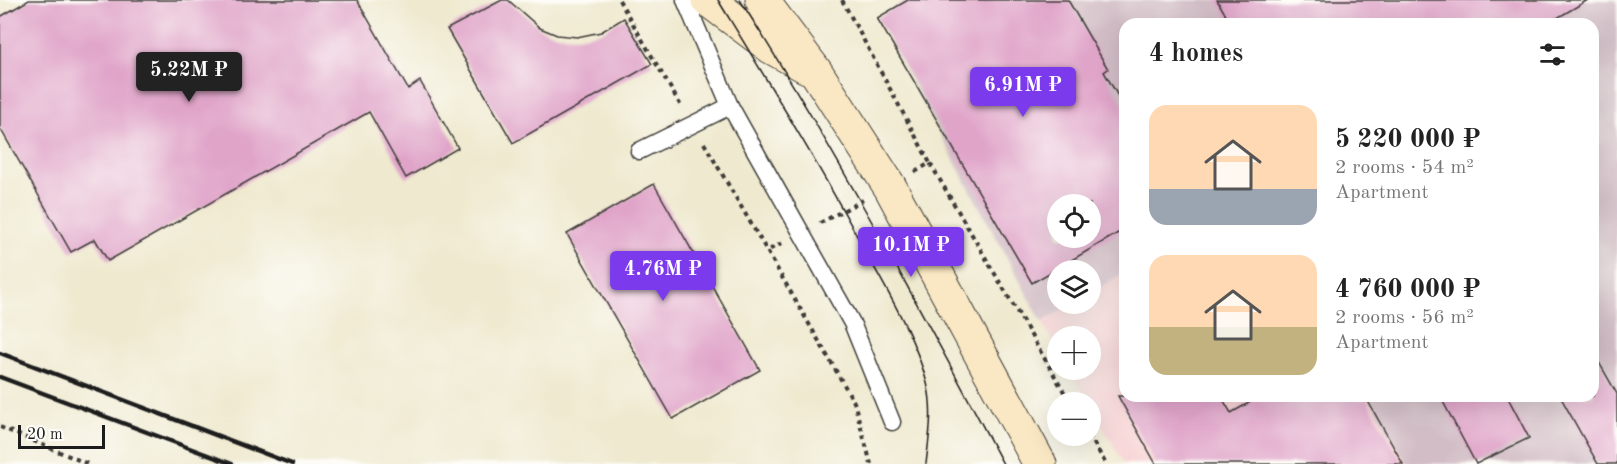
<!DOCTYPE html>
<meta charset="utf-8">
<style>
body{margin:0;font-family:"Old Standard TT",serif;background:#f2f2f2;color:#222;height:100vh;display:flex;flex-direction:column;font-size:22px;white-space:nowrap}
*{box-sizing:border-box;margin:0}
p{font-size:20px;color:#767676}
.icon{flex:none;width:33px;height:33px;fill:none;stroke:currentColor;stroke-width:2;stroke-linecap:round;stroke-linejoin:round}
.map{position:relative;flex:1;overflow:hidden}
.drawer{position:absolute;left:1119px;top:18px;width:480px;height:384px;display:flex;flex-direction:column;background:#fff;border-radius:18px;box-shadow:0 6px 24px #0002}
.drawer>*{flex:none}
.tools{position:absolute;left:1047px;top:194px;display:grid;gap:12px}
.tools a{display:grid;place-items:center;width:54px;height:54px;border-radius:50%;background:#fff;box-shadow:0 6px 24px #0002;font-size:30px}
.scale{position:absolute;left:18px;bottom:15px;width:87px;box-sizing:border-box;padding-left:6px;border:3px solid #1c1c1c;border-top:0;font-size:16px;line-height:21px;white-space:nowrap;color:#1c1c1c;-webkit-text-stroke:4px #fdfcf7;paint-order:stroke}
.price{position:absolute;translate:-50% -51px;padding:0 14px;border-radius:6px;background:#7c3aed;color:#fff;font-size:20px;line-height:39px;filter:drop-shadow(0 2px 3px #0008)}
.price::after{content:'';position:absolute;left:50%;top:36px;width:18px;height:14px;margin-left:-9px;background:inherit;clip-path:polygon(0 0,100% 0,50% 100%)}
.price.on{background:#222;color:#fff}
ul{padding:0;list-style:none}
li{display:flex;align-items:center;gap:18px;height:150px;padding:0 30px}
li span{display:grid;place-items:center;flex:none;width:168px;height:120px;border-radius:18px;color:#555}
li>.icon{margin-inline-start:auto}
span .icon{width:72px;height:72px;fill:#fffc;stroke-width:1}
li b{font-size:26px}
h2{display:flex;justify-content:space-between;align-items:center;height:72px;padding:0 30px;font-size:26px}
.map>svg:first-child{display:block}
.built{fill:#f7cfd2}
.industrial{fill:#d2bdc6;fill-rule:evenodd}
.building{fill:#e0a4c9;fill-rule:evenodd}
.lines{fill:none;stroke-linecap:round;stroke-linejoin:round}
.lane-casing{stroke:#3c3b37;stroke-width:19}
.secondary-casing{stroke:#3c3b37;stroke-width:35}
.path{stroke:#3c3b37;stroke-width:4;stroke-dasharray:4.5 4.5;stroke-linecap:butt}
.lane{stroke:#fff;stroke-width:16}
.secondary{stroke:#fae7c3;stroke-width:33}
.tram{stroke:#1c1c1c;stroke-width:1.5}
.rail{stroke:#1c1c1c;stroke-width:4.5}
</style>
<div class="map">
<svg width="1617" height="464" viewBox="0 0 1617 464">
<rect width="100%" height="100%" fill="#fdfcf7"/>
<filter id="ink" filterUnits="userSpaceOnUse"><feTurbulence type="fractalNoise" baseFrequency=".0167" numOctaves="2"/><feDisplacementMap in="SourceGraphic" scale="12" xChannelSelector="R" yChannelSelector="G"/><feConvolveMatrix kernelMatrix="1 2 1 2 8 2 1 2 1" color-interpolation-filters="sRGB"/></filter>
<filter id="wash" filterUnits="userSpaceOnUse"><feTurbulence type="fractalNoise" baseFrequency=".008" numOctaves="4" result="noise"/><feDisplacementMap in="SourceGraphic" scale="24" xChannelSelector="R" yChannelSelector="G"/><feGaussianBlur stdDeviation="1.35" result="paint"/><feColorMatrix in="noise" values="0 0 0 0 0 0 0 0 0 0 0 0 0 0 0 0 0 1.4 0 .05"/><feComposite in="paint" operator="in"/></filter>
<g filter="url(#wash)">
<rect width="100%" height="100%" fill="#efe9cf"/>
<polygon class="built" points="1125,272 1125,396 1368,396 1407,464 1124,464 1091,406 1090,402 1088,402 1069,369 1090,369 1090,336 1058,336 1057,349 1042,322 1074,303 1090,303 1091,293"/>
<path class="industrial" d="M 908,0 L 1617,0 L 1617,464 L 1407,464 L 1368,396 L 1593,396 L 1593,24 L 1125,24 L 1125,272 L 1091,293 L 1090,270 L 1058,270 L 1058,303 L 1074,303 L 1042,322 L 877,18 ZM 1058,204 L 1090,204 L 1090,237 L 1058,237 Z"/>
<g id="blocks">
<g class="building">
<polygon points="29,0 357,0 408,89 420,81 458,148 406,178 369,112 108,261 95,239 71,252 0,128 0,17"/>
<polygon points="502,0 508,0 540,28 557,35 577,37 601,32 624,18 652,64 513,143 447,29"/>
<path d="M 908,0 L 1068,0 L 1108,69 L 1104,72 L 1125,108 L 1125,229 L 1032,283 L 877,18 ZM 1058,204 L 1090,204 L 1090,237 L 1058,237 Z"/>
<polygon points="1217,0 1588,0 1547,24 1231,24"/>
<polygon points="654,184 760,370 673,419 567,234"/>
<polygon points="1593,352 1617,394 1617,464 1598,464 1560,396 1593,396"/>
<polygon points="1118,396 1221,396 1231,413 1261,396 1365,396 1403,464 1156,464"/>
<polygon points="1440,396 1507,396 1529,438 1476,464"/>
</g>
</g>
</g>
<g filter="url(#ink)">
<use href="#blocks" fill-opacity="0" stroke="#3c3b37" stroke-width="1.5"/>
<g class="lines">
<g class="lane-casing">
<g id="lane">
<polyline points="685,0 730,106 852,323 892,422"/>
<polyline points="639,151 730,106"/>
</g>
</g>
<g class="secondary-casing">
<g id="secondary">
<polyline points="708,0 771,47 807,67"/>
<polyline points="762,0 816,72 890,187 1040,464"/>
</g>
</g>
<g class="path">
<polyline points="619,0 681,106"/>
<polyline points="842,0 930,163"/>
<polyline points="704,143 767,251"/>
<polyline points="915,172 930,163 1070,402"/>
<polyline points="820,223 863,200"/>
<polyline points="782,243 767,251 854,402 871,464"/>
<polyline points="0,427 88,464"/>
<polyline points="1089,435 1106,464"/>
</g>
<use href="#lane" class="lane"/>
<use href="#secondary" class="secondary"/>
<g class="tram">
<path d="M 718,0 C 768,82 818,163 863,247 C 887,291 914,334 927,383 C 934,410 929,437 926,464"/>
<path d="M 740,0 C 836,150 919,307 1003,464"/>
</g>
<g class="rail">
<polyline points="0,353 292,464"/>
<polyline points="0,377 232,464"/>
</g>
</g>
</g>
</svg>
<div class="tools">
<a><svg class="icon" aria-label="locate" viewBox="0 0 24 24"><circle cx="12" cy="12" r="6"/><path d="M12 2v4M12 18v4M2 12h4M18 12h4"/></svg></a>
<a><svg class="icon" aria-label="layers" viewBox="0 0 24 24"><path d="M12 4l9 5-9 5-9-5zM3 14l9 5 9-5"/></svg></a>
<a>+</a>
<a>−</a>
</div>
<div class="scale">20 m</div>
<b class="price on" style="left:189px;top:103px">5.22M ₽</b>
<b class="price" style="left:1023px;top:118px">6.91M ₽</b>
<b class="price" style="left:911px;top:278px">10.1M ₽</b>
<b class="price" style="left:663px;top:302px">4.76M ₽</b>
<section class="drawer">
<h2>4 homes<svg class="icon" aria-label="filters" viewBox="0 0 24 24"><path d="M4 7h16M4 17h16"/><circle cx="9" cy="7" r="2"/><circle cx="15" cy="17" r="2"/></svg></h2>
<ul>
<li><span style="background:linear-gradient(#ffd9b3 70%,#9aa5b1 0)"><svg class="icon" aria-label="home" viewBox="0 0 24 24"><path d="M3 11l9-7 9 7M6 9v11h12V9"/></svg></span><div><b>5 220 000 ₽</b><p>2 rooms · 54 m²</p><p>Apartment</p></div></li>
<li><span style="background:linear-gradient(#ffd9b3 60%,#c2b280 0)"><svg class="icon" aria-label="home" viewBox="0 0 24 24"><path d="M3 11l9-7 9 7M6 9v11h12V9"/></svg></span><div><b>4 760 000 ₽</b><p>2 rooms · 56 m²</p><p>Apartment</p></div></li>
</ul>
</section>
</div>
